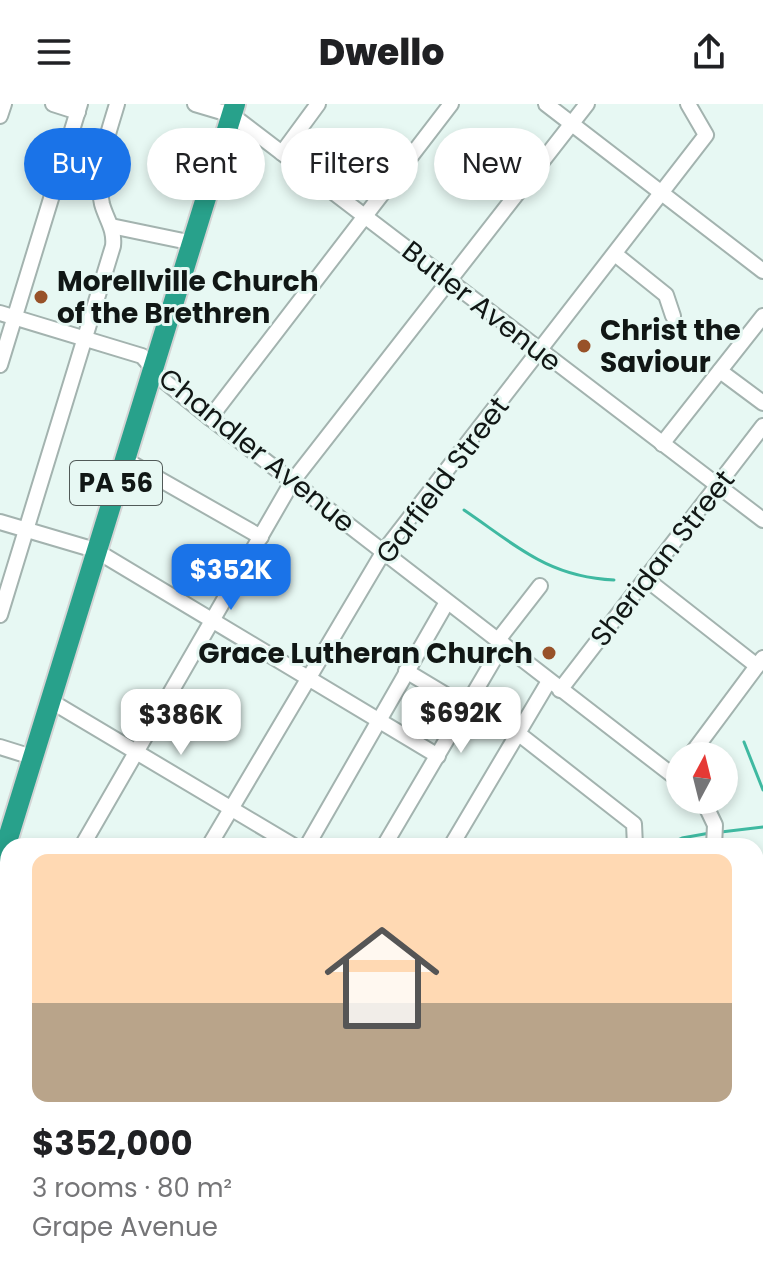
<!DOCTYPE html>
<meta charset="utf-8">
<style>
body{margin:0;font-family:Poppins,sans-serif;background:#f2f2f2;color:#202124;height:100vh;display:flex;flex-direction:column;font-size:30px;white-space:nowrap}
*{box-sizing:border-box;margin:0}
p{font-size:26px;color:#757577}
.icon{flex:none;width:44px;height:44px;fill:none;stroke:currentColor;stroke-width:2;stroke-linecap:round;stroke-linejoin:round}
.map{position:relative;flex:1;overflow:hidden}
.panel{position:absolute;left:0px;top:734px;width:764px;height:442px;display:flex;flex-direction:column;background:#fff;border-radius:24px 24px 0 0;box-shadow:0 4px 12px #0003}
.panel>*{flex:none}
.hud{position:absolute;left:24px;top:24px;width:716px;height:72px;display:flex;gap:16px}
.needle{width:52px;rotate:7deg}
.buttons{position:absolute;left:666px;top:638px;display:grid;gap:16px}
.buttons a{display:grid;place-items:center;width:72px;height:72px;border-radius:50%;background:#fff;box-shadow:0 4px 12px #0003;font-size:40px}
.price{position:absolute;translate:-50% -68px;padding:0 18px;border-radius:16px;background:#fff;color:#222;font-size:26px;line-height:52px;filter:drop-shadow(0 2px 4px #0008)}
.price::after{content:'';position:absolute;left:50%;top:48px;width:24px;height:18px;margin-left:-12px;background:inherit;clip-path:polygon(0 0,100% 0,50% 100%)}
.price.current{background:#1a73e8;color:#fff}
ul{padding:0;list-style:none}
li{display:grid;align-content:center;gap:16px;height:424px;padding:0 32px}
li+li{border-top:2px solid #e0e0e0}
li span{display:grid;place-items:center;height:248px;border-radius:16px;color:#555}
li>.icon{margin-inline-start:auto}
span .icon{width:144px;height:144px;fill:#fffc;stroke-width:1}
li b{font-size:34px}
.chip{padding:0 28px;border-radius:36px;background:#fff;box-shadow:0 4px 12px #0003;font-size:28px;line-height:72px}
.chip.current{background:#1a73e8;color:#fff}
header{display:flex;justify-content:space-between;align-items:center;height:104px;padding:0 32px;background:#fff;font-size:36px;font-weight:800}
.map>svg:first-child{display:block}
.green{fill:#8cdcc9}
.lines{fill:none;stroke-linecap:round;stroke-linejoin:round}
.stream{stroke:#3fb9a1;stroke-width:3}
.minor-casing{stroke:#a3b3af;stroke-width:18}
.highway-casing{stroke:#d4d5d5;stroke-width:24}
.minor{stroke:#fff;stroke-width:14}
.highway{stroke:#28a18b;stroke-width:20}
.poi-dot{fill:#985229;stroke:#e7f8f3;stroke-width:3}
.labels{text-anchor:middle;stroke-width:6;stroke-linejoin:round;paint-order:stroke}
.shield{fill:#e7f8f3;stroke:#515a58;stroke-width:2}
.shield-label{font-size:26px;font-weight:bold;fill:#111715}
.poi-label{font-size:28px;font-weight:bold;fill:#111715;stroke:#e7f8f3;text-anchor:start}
.street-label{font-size:28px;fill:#111715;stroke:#e7f8f3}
</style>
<header><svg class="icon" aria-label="menu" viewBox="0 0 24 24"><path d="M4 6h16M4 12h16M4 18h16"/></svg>Dwello<svg class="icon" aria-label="share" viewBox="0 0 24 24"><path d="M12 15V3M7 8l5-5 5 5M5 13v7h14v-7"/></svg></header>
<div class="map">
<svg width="763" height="1175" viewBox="0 0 763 1175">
<rect width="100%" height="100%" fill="#e7f8f3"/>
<polygon class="green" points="76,1168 118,1168 118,1175 74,1175"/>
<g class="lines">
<g class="stream">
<path d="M 464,406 C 517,442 548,473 614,476"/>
<polyline points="744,638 763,686"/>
<polyline points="721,728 763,723"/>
<polyline points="664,742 682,734 710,729"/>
<polyline points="71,1175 73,1168"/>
</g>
<g class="minor-casing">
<g id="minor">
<polyline points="53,0 78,8"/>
<polyline points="195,0 232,11 763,416"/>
<polyline points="546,0 763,167"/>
<polyline points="0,12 4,0"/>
<polyline points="282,49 318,0"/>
<polyline points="111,122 193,139"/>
<polyline points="615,150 666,191 673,212"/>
<polyline points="0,209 142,252 163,276 210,314 680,677"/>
<polyline points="0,261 80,0"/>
<polyline points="720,267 763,299"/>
<polyline points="210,314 451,0"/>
<polyline points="662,340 763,212"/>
<polyline points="124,355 261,433"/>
<polyline points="0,418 95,446 438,652"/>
<polyline points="646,475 757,562"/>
<path d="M 0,511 L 113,142 C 115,125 106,115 102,100 C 94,67 108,31 117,0"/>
<polyline points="498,536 540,482"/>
<polyline points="406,567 466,603"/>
<polyline points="560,586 763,322"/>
<polyline points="49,596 294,742"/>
<polyline points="519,630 634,720 635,742"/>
<polyline points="0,643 32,653"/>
<polyline points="690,652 763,554"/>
<polyline points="703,696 715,721 714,742"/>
<polyline points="82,742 292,378 587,0"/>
<polyline points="209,742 384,447 706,31 688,0"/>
<polyline points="307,742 447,498"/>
<polyline points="384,742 503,540"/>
<polyline points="451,742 549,577"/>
<polyline points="756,888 763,888"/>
<polyline points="0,976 8,962"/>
<polyline points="756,1018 763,1019"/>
<polyline points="0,1138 8,1145"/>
<polyline points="130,1168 132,1175"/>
<polyline points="16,1175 22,1168"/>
<polyline points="360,1175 360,1168"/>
<polyline points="650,1175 651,1168"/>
</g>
</g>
<g class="highway-casing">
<g id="highway">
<polyline points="0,760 235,0"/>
<polyline points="0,1038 8,1044"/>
<polyline points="756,1158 763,1158"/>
</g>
</g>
<use href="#minor" class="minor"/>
<use href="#highway" class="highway"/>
</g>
<g class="poi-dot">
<circle cx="41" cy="193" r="8"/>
<circle cx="584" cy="242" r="8"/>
<circle cx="549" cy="549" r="8"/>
</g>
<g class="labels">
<rect class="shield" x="70" y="357" width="92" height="44" rx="6"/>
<g class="shield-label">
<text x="116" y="388">PA 56</text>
</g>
<g class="poi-label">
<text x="57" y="187">Morellville Church<tspan x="57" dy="32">of the Brethren</tspan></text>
<text x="600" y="236">Christ the<tspan x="600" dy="32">Saviour</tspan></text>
<text x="533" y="559" text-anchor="end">Grace Lutheran Church</text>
</g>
<g class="street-label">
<text transform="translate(482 202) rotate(38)" y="10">Butler Avenue</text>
<text transform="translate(257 346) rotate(39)" y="10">Chandler Avenue</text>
<text transform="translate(442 376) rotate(-53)" y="10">Garfield Street</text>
<text transform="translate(662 454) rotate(-52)" y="10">Sheridan Street</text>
</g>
</g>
</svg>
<div class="buttons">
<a><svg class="needle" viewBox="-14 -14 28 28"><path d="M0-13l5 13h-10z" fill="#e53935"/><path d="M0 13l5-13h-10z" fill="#757577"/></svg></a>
</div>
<b class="price current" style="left:231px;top:508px">$352K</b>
<b class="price" style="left:461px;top:651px">$692K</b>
<b class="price" style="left:181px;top:653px">$386K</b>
<div class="hud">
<a class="chip current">Buy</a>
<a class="chip">Rent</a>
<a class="chip">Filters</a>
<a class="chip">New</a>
</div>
<section class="panel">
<ul>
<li><span style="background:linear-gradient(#ffd9b3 60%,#b9a48a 0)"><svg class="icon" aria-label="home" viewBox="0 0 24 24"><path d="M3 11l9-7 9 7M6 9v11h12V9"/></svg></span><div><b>$352,000</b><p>3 rooms · 80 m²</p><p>Grape Avenue</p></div></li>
</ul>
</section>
</div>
